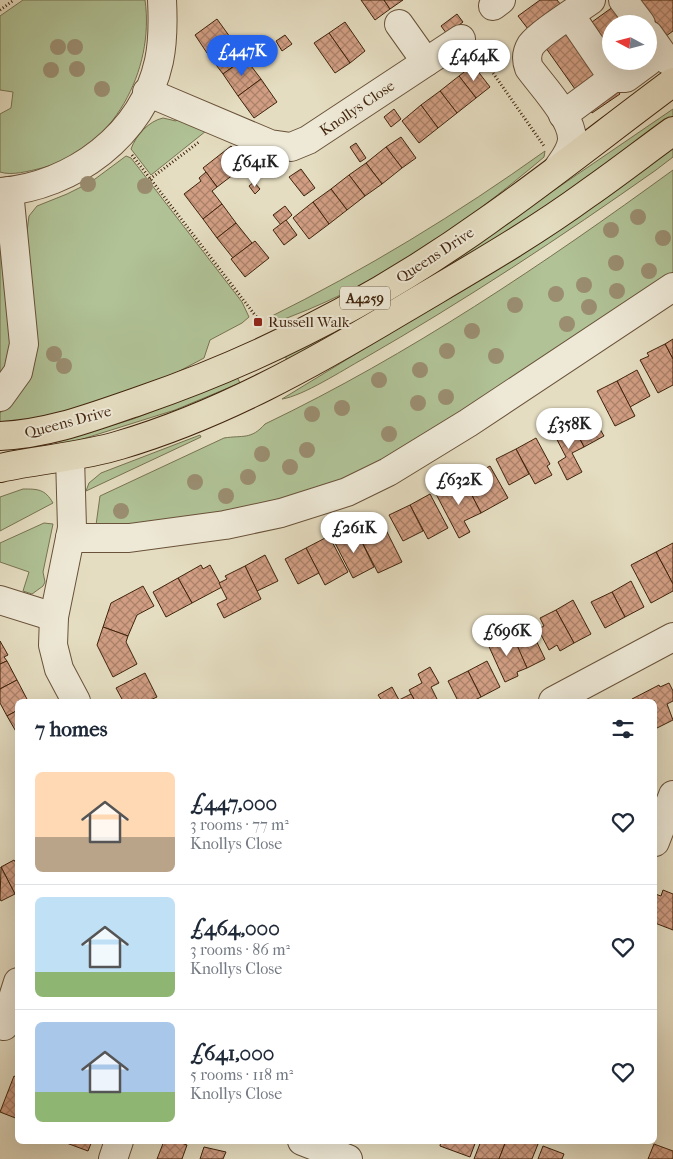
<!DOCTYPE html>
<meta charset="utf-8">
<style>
body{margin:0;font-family:"IM FELL French Canon",serif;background:#f6f6f7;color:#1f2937;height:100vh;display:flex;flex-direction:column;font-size:19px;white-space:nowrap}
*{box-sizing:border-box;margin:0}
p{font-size:16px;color:#747a83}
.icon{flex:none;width:28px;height:28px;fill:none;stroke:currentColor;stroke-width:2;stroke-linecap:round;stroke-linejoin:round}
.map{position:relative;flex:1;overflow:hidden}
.sheet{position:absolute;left:15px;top:699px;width:642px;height:445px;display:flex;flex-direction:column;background:#fff;border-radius:8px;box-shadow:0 5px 20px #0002}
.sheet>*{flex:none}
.needle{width:32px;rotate:277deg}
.buttons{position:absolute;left:602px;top:15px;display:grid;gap:10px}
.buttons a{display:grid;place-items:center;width:55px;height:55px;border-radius:50%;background:#fff;box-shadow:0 5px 20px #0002;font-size:25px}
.price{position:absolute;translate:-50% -42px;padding:0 11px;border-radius:18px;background:#fff;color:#222;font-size:16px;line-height:32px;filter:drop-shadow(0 1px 2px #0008)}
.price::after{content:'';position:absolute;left:50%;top:30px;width:15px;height:11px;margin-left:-8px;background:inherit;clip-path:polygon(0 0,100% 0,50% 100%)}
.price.active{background:#2563eb;color:#fff}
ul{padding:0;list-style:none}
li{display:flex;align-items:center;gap:15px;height:125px;padding:0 20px}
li+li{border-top:1px solid #e0e1e3}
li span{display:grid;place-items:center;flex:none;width:140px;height:100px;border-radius:8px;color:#555}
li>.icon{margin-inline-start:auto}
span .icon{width:60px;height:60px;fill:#fffc;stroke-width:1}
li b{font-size:21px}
h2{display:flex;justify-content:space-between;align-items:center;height:60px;padding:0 20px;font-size:21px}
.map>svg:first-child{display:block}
.green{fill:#b0c296;stroke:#787351}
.building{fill:url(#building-cross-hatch);stroke:#40240c}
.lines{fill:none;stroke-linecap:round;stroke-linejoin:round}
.minor-casing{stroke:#695239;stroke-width:30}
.major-casing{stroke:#40240c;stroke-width:30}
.path{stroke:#40240c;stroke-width:3;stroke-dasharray:1 2.5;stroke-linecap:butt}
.minor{stroke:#eee9d7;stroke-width:28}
.major{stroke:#e5ddc1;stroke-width:28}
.tree{fill:#9a8d70}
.poi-dot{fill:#8f2418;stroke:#eee9d7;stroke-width:2}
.labels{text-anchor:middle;stroke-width:4;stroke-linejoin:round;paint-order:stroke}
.shield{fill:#eee9d7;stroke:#745f49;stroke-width:1}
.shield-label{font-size:14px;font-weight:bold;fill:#40240c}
.street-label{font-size:15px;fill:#40240c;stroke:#eee9d7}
.poi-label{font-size:15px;fill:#40240c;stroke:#eee9d7;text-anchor:start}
</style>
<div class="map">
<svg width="673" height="1159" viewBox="0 0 673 1159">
<defs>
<pattern id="building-cross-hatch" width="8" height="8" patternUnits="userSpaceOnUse" patternTransform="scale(1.25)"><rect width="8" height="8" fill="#d19e83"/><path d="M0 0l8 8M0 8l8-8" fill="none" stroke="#ab816a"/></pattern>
</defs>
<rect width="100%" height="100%" fill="#e5ddc1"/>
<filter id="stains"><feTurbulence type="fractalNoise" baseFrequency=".004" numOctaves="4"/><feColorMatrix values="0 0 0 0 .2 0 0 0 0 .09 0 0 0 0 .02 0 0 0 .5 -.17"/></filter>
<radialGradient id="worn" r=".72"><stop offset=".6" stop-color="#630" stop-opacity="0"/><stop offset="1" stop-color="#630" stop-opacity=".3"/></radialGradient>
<g class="green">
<path d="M 23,0 L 145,0 C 155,70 113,150 42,168 C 29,171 12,176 0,172 L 0,114 L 11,108 L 13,92 L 0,90 L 0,16 Z"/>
<path d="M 673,109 L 673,117 C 552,211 421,288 287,361 L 285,355 L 468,249 Z"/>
<path d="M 163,118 L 176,121 L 178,118 L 206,131 L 151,175 L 131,149 C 136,135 149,121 163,118 Z"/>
<path d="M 673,147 L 673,157 L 656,170 C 561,237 464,301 363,359 C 343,370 303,396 282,399 L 490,272 Z"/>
<path d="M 545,151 L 544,157 C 463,226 371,290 270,324 L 268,318 C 365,270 457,214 545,151 Z"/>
<polygon points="126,156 131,158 242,302 249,317 242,323 210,340 204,358 155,384 41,419 0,424 0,413 9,405 22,231 27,231 29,216 37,206 67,194 91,182"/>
<path d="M 673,170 L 673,275 L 397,457 L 321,492 L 158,524 L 96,525 L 100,496 L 224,438 C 243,435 251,440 265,424 C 409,355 544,264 673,170 Z"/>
<polygon points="0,219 15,340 9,360 0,376"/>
<polygon points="237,377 240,383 175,410 57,447 56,442 133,419"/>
<polygon points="200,435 201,437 86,491 89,483 101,473"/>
<path d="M 23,489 C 38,489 45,489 53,503 L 0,531 L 0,497 Z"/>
<polygon points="44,523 53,524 43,572 45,582 43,586 32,594 23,591 29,572 0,562 0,543"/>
</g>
<g class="building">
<polygon points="361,0 384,0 390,9 375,20"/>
<polygon points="384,0 403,0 390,9"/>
<polygon points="540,0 557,0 561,5 589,17 611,49 611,61 620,61 625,69 612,83 620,94 592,113 531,27 528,29 518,16"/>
<polygon points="640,0 673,0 673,31 666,36"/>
<polygon points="617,4 631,24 611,24 611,49 592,22"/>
<polygon points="457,14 463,22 447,34 441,26"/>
<polygon points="217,19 230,37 207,53 195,35"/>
<polygon points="345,22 365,51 350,63 329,33"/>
<polygon points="329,33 350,63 335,73 314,43"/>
<polygon points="285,35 292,44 282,51 276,41"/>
<polygon points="230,37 245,58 223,74 207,53"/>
<polygon points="245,58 261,79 238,96 223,74"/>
<polygon points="473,65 490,87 476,98 459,76"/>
<polygon points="459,76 476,98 457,113 440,91"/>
<polygon points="261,79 277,102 254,118 238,96"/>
<polygon points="440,91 457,113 438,128 421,105"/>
<polygon points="421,105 438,128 419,143 402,121"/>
<polygon points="394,109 401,119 391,127 384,117"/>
<polygon points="401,137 416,158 402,168 386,147"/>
<polygon points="356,143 366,158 360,162 350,147"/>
<polygon points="231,146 246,165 217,187 203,168"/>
<polygon points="386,147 402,168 382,184 366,163"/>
<polygon points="366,163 382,184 365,196 349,175"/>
<polygon points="301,169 315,188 304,196 289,177"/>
<polygon points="206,172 217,187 212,191 222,204 203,219 184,194 201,181 199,178"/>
<polygon points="349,175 365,196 347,210 331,189"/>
<polygon points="254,182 260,189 255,194 249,186"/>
<polygon points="331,189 347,210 329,224 313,202"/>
<polygon points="313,202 329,224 309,239 293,218"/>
<polygon points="222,204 236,223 217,238 203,219"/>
<polygon points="285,206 292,215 281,225 273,215"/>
<polygon points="286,220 297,235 284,245 273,230"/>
<polygon points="236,223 252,243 233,258 217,238"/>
<polygon points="255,241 269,258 245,277 231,259"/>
<polygon points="673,339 673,359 665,344"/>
<polygon points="665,344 673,359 673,385 658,393 640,360 649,356 647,353"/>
<polygon points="637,370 650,396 630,407 617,381"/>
<polygon points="617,381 635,416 615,426 597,391"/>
<polygon points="590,412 604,436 584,447 571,422"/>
<polygon points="571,422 584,447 572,453 582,472 567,480 558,462 566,457 553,432"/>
<polygon points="536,438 550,464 547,466 552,475 535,484 516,449"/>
<polygon points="516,449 529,474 509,485 496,459"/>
<polygon points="490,466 508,498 481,513 464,480"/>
<polygon points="464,480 481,513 464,521 470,532 459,538 436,494"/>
<polygon points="430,494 448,528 428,539 410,505"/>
<polygon points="410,505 423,531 403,541 389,515"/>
<polygon points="380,518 402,562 378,573 356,530"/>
<polygon points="356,530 374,567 353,578 334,541"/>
<polygon points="329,536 348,572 325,585 306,548"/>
<polygon points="673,543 673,584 656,552"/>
<polygon points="306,548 319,573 298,584 285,559"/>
<polygon points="656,552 673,584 673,591 651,603 631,565"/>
<polygon points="265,555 278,581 257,591 245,566"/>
<polygon points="201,565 203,569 210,565 222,587 192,603 178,578"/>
<polygon points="245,566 261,599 224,618 217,604 227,599 219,583 227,579 225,576"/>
<polygon points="178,578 192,603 166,617 153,592"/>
<polygon points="631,581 644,607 625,617 612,592"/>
<polygon points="143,586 154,606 137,615 128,636 103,627 111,603"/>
<polygon points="612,592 625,617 605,628 591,602"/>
<polygon points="573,600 591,634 574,643 556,610"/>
<polygon points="556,610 574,643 560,651 557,645 549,650 538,629 544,626 540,618"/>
<polygon points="103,627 128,636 126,642 137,664 113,677 97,645"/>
<polygon points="533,634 545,659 527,668 515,642"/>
<polygon points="495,636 498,643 513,636 527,668 517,672 518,676 505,682 486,640"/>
<polygon points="0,641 8,655 4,657 7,661 0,664"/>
<polygon points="7,661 17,680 0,689 0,664"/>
<polygon points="487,661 500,687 481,697 468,671"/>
<polygon points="430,667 439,683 431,687 438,701 415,701 409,690 422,683 418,674"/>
<polygon points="468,671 481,697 473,701 458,701 448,681"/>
<polygon points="145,673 157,697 148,701 123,701 116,688"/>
<polygon points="17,680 28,701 18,701 18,710 7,716 0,703 0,689"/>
<polygon points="669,683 673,691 673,701 667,704 673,720 655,729 655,701 633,701 632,699 659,685 660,687"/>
<polygon points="392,687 399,700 411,694 415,701 382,701 378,695"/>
<polygon points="18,710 18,735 7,716"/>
<polygon points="14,860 18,866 18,892 15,894 1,867"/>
<polygon points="1,867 15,894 1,901 0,899"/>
<polygon points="663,890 673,894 673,930 655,923 655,894 661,896"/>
<polygon points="14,1076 18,1078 18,1119 0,1112"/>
<polygon points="61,1141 92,1141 88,1151"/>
<polygon points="164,1141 176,1141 187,1145 182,1159 157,1159"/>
<polygon points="441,1141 476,1141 470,1157 440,1146"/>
<polygon points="481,1141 506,1141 499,1159 474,1159"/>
<polygon points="506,1141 531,1141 538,1144 532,1159 499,1159"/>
<polygon points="654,1144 673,1151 673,1159 648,1159"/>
<polygon points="543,1146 564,1154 562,1159 538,1159"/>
<polygon points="204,1147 226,1152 223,1159 200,1159"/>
</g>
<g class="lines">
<g class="minor-casing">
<g id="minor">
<polyline points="623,0 641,24"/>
<polyline points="493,6 501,0"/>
<polyline points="570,15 613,78"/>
<polyline points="399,24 426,62"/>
<polyline points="649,35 666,59 673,63"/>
<polyline points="147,92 270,144 291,147 308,140 461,39"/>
<polyline points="563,115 613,78 626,78 649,61"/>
<path d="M 558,168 C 564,159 571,151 572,140 C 573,118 542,86 529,68 C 526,60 526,53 531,45 C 540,33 577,10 591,0"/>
<path d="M 0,192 C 73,186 143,135 159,61 C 163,42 163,19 162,0"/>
<polyline points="0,397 18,372 24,344 9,191"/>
<polyline points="70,457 72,528 54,617 53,645 59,669 76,701"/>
<polyline points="70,538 129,538 225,525 281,513 347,492 388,472 468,423 673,287"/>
<polyline points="0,600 54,617"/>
<polyline points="553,701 673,637"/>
<polyline points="655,842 673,795"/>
<polyline points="4,1026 18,982"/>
<polyline points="302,1141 348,1159"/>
<polyline points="113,1159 119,1141"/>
</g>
</g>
<g class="major-casing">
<g id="major">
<path d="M 0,436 C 50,434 95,416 142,400 C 264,358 382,296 487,221 C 550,177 611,128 673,82"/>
<path d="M 0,468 C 40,459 81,457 120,445 C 221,415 312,364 402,310 C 464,273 528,237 587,194 C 616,174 644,152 673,131"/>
</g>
</g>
<g class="path">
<polyline points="0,10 14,0"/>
<polyline points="479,53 544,146"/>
<polyline points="132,155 258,319"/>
<polyline points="150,179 199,142"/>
</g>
<use href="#minor" class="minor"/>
<use href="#major" class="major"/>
</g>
<g class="tree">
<circle cx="58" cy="47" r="8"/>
<circle cx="75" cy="47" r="8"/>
<circle cx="77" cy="69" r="8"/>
<circle cx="51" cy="70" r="8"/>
<circle cx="102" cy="89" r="8"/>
<circle cx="88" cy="184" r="8"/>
<circle cx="145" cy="186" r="8"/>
<circle cx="638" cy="217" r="8"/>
<circle cx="611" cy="230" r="8"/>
<circle cx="663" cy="238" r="8"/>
<circle cx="616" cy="263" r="8"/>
<circle cx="649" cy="271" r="8"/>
<circle cx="584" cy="285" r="8"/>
<circle cx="617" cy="291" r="8"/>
<circle cx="556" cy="294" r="8"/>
<circle cx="515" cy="305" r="8"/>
<circle cx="589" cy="307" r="8"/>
<circle cx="567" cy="324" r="8"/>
<circle cx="472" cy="331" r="8"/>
<circle cx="447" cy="351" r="8"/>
<circle cx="54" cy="354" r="8"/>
<circle cx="496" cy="356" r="8"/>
<circle cx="64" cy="366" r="8"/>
<circle cx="420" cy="370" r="8"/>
<circle cx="379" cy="380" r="8"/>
<circle cx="446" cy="397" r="8"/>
<circle cx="418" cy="403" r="8"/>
<circle cx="342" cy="408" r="8"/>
<circle cx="312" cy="414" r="8"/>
<circle cx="389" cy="434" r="8"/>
<circle cx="307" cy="450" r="8"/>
<circle cx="262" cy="454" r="8"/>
<circle cx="290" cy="467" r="8"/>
<circle cx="248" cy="477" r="8"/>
<circle cx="195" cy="482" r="8"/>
<circle cx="226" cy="496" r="8"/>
<circle cx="121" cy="511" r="8"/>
</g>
<rect class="poi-dot" x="253" y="317" width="10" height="10" rx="2.5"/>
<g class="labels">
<rect class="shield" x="340" y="286.5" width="50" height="23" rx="4"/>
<g class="shield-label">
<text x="365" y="303">A4259</text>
</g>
<g class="street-label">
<text transform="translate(357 108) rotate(-34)" y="5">Knollys Close</text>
<text transform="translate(435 255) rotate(-33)" y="5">Queens Drive</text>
<text transform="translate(68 422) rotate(-15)" y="5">Queens Drive</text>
</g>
<g class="poi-label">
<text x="268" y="327">Russell Walk</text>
</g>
</g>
<rect width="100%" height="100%" filter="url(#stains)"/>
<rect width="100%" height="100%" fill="url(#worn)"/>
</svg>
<div class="buttons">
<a><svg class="needle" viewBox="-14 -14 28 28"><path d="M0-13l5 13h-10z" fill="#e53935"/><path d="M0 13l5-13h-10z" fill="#747a83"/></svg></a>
</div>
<b class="price active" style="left:242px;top:77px">£447K</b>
<b class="price" style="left:474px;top:82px">£464K</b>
<b class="price" style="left:255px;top:188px">£641K</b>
<b class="price" style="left:569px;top:450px">£358K</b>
<b class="price" style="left:459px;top:506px">£632K</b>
<b class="price" style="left:354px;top:554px">£261K</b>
<b class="price" style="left:507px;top:657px">£696K</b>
<section class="sheet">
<h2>7 homes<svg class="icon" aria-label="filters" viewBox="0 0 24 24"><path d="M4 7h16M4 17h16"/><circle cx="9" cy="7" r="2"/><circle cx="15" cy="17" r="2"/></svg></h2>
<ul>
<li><span style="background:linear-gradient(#ffd9b3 65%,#b9a48a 0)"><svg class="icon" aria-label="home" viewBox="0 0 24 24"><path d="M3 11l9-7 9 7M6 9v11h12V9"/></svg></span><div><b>£447,000</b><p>3 rooms · 77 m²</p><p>Knollys Close</p></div><svg class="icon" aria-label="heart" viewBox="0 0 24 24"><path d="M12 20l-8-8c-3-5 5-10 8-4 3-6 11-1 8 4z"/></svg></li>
<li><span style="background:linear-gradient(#bfe0f5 75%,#8fb573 0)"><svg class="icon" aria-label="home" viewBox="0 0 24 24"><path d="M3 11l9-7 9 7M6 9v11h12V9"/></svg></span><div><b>£464,000</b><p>3 rooms · 86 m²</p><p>Knollys Close</p></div><svg class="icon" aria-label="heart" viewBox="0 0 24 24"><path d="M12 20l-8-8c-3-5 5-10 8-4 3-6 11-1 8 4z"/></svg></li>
<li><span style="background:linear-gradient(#a9c7e8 70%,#8fb573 0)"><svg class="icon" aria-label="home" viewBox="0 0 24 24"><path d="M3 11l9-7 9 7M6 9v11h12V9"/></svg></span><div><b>£641,000</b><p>5 rooms · 118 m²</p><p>Knollys Close</p></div><svg class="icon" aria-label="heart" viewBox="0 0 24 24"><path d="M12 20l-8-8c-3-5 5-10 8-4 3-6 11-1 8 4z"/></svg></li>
</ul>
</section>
</div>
